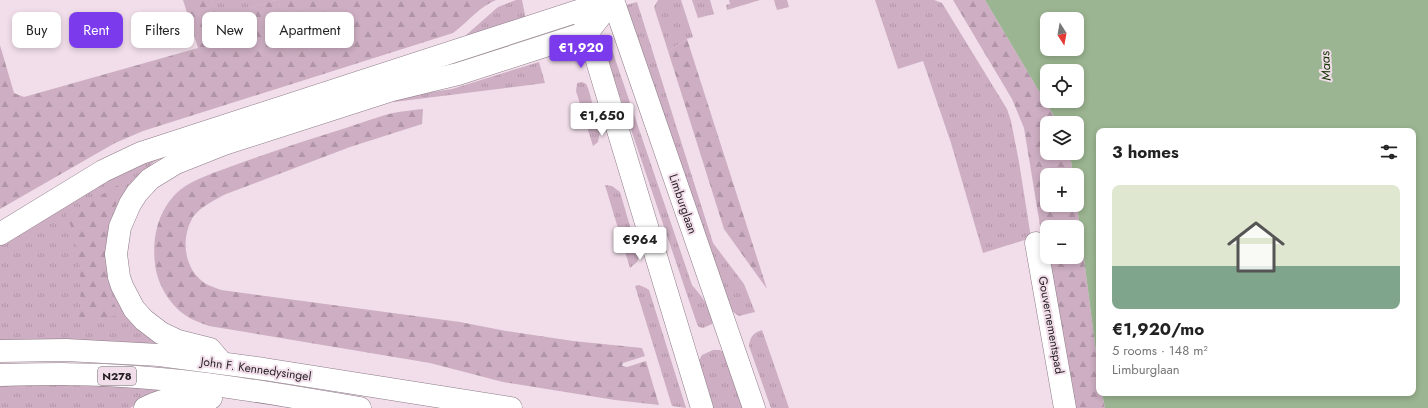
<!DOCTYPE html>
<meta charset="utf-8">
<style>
body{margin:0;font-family:Jost,sans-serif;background:#f2f2f2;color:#222;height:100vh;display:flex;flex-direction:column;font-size:15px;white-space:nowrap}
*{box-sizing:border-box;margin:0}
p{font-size:13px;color:#767676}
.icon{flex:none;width:22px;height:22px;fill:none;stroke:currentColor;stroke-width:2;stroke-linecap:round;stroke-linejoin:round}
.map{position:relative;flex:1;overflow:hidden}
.drawer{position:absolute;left:1096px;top:128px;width:320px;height:268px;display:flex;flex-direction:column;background:#fff;border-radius:8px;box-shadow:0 2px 6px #0003}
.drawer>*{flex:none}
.top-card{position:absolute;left:12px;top:12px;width:380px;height:36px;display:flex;gap:8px}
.needle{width:26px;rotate:169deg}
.tools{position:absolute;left:1040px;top:12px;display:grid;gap:8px}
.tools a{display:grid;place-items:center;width:44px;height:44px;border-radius:8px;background:#fff;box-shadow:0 2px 6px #0003;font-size:20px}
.price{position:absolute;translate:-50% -34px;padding:0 9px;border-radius:4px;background:#fff;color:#222;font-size:13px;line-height:26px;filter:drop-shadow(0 1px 2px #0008)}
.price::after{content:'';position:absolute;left:50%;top:24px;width:12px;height:9px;margin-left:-6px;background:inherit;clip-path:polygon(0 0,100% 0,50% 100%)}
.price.on{background:#7c3aed;color:#fff}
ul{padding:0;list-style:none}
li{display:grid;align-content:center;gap:8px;height:212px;padding:0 16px}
li span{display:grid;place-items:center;height:124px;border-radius:8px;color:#555}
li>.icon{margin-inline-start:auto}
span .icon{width:72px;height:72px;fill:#fffc;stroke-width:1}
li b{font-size:17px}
h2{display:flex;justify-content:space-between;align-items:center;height:48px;padding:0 16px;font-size:17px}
.tag{padding:0 14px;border-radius:8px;background:#fff;box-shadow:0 2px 6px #0003;font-size:14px;line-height:36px}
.tag.on{background:#7c3aed;color:#fff}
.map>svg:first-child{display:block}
.grass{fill:url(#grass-tufts)}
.forest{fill:url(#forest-firs);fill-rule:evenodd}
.water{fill:#9bb491;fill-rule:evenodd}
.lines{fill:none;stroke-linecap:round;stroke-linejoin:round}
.minor-casing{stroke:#8c7b86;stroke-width:23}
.major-casing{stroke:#8c7b86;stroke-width:23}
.minor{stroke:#fff;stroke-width:22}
.major{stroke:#fff;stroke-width:22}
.labels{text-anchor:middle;stroke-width:4;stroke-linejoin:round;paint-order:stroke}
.shield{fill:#f1deea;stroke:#61575d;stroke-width:1}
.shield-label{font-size:11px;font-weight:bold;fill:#231d21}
.street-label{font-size:12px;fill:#231d21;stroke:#f1deea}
.water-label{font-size:13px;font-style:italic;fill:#133400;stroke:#f1deea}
</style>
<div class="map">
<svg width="1428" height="408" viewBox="0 0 1428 408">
<defs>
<pattern id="grass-tufts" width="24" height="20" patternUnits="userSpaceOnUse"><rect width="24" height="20" fill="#cdaec2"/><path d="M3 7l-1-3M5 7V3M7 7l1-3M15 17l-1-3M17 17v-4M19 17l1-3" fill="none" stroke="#b095a6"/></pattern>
<pattern id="forest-firs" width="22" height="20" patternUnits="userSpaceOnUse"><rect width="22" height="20" fill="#cdaec2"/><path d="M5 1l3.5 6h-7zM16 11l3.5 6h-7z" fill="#b095a6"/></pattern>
</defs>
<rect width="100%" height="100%" fill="#f1deea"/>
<g class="grass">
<polygon points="212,0 276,0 217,18"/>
<polygon points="516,0 522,0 526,20 465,36 498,7"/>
<polygon points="658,0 681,0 693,37 687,39 668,51 654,7"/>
<polygon points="692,0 710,0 714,14 698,18"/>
<polygon points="729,0 760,0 727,10 726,5 730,4"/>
<polygon points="774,0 787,0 789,7 777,10"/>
<polygon points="875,0 934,0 942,3 1007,109 1011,121 1019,162 1031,238 983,253 951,143 923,61 898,69"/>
<polygon points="637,2 713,243 744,284 755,312 739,316 730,310 626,5"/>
<path d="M 603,38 L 607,38 L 609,41 L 692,285 C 700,295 716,312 712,324 L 703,328 L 699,327 L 697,324 L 602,44 L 601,40 Z"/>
<polygon points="539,62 545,83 394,102 393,98 452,89"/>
<polygon points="582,82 586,84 588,88 600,131 598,142 593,146 576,91 577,83"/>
<polygon points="175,151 154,162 136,179 111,231 144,333 159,345 112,341 0,341 0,245 83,194 128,170"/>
<polygon points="605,185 612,186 620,192 639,257 637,262 630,268"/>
<polygon points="639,285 646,288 649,290 686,408 672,406 635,286"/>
<path d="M 762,330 L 789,408 L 771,408 L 749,346 C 750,337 753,333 762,330 Z"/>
<polygon points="713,350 720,350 725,353 746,408 711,408 699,360 702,355"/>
<path d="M 0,384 C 55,384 108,384 163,390 L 146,398 L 130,408 L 0,408 Z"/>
</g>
<g class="forest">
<path d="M 183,0 L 212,0 L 218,17 L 276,0 L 496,0 C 479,7 468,22 453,33 L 143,131 L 115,143 L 0,209 L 0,45 L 14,93 L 24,97 L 198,48 Z"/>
<path d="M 953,0 L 985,0 L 1058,123 L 1047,123 L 1047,153 L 1070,153 L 1073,175 L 1047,175 L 1047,205 L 1077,205 L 1099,375 L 1099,393 L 1102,393 L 1105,408 L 1070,408 L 1024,128 L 1012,99 ZM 1047,227 L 1077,227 L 1077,257 L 1047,257 Z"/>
<polygon points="687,39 767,289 724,229 668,51"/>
<path d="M 423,109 L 422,124 L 350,147 L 226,194 C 216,199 199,208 193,217 C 180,239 184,270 206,284 C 210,286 216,288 221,290 L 460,322 L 506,331 L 573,341 L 642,348 L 645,356 L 623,363 L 622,366 L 627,367 L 646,361 L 659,405 L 615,400 L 503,382 L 430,363 L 209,326 C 201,323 192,320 185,315 C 169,304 157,283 155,264 C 152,237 158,209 180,190 C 195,178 217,172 235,165 C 266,154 298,143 330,133 C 351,127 372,118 393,113 C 403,111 413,110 423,109 Z"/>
<path d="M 129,179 C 120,196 110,214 107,234 C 106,240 106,246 106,252 C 106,275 108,296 120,315 L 101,318 L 79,318 C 82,284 82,247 66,215 Z"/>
</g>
<path class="water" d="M 985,0 L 1428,0 L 1428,408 L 1105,408 L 1102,393 L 1413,393 L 1413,131 L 1099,131 L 1099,375 L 1077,205 L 1077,175 L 1073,175 L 1070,153 L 1077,153 L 1077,123 L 1058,123 ZM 1047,19 L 1077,19 L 1077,49 L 1047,49 ZM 1047,71 L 1077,71 L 1077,101 L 1047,101 Z"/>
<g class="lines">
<g class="minor-casing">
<polyline id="minor" points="1036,243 1065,408"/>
</g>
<g class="major-casing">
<g id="major">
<polyline points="613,0 754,408"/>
<polyline points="584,18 702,408"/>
<polyline points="0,234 103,171 141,153 612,0"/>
<polyline points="0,351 66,350 159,355 264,369 511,408"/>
<polyline points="222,363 210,349 178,341 161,333 144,320 134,309 122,286 119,277 116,254 120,227 130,204 137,193 150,179 176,163 224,144 392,90 458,74 588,32 613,0"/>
<path d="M 0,375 C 46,374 91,373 137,377 C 211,382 286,396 360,408"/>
<path d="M 145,408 C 168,396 186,397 211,398"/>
</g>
</g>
<use href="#minor" class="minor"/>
<use href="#major" class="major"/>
</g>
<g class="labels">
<rect class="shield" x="98" y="367" width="38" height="18" rx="3"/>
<g class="shield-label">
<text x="117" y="380">N278</text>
</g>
<g class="street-label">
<text transform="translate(683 204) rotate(71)" y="4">Limburglaan</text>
<text transform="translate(1051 325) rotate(80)" y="4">Gouvernementspad</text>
<text transform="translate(256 369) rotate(8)" y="4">John F. Kennedysingel</text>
</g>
<g class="water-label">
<text transform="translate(1325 66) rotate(-93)" y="5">Maas</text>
</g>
</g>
</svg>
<div class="tools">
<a><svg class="needle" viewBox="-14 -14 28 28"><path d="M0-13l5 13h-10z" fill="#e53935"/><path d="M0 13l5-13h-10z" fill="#767676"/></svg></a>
<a><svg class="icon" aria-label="locate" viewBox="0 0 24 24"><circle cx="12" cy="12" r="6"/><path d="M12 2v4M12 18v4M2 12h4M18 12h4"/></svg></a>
<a><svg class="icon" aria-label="layers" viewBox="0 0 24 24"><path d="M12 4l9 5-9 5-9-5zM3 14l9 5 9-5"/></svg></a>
<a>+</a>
<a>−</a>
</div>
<b class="price on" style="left:581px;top:69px">€1,920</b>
<b class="price" style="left:602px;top:137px">€1,650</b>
<b class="price" style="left:640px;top:261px">€964</b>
<div class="top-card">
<a class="tag">Buy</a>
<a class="tag on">Rent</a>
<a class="tag">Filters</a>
<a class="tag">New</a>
<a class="tag">Apartment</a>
</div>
<section class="drawer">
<h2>3 homes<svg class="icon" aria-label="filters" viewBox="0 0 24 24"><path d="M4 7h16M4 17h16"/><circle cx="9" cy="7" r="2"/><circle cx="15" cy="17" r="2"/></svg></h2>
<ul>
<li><span style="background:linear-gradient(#dfe7d0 65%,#7fa58c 0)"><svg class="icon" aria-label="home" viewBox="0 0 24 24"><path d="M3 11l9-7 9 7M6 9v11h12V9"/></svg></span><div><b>€1,920/mo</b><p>5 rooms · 148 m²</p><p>Limburglaan</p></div></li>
</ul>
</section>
</div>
